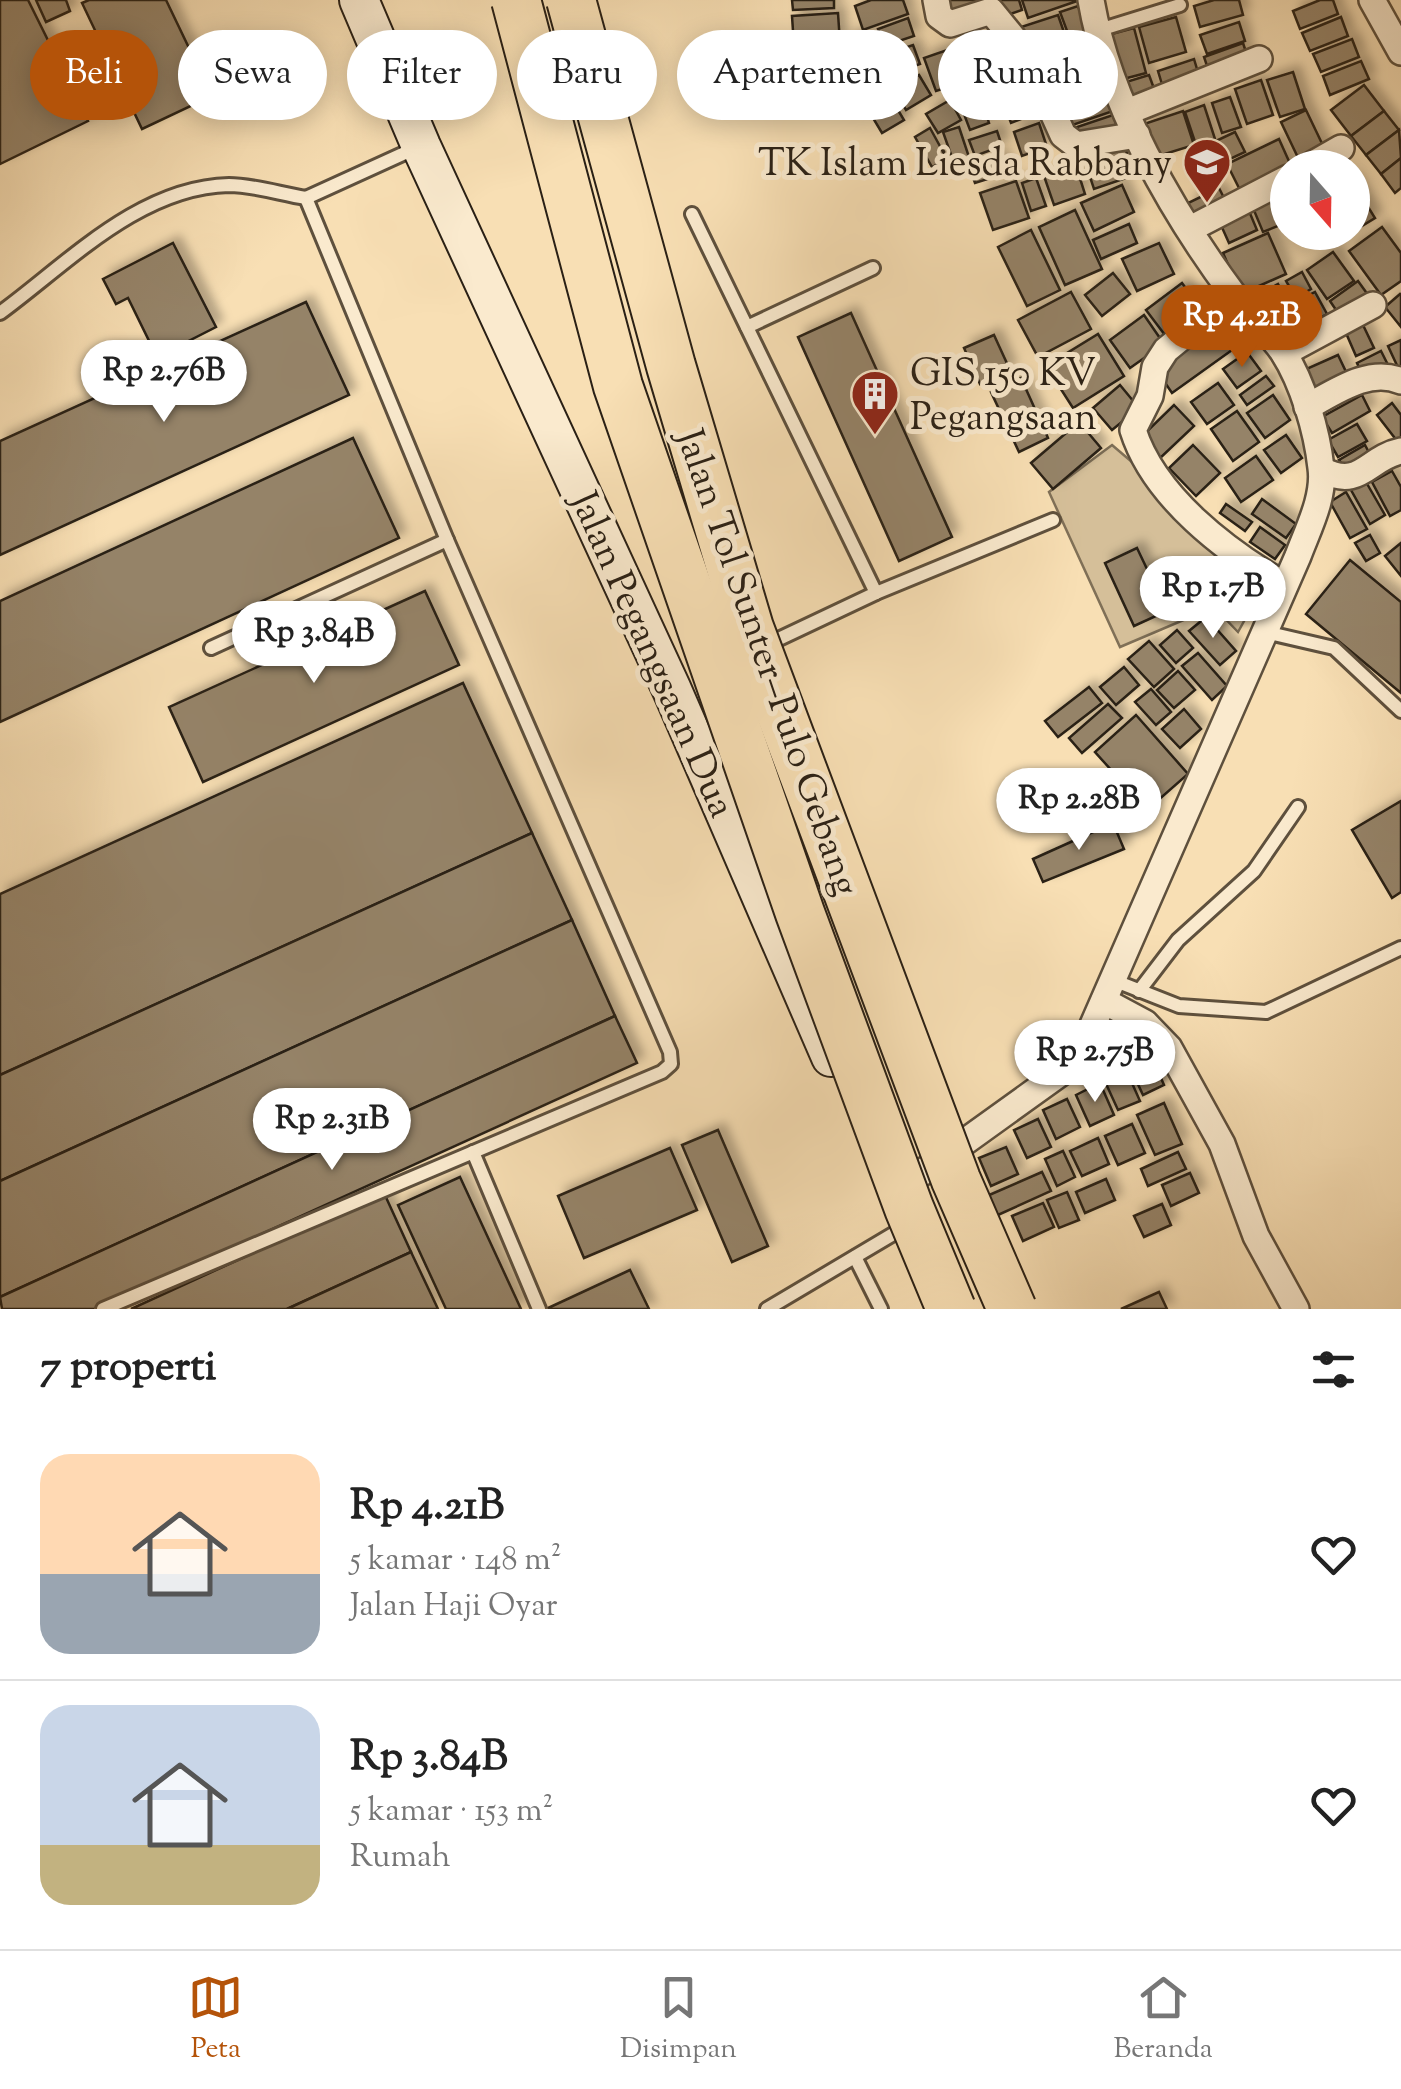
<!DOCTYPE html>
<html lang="id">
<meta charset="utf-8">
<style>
body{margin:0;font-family:"Sorts Mill Goudy",serif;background:#f6f6f6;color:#222;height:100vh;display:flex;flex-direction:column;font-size:38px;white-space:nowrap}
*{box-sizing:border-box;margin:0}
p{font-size:32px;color:#767676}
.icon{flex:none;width:55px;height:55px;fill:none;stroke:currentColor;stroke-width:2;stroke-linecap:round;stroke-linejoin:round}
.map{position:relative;height:1309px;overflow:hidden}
.drawer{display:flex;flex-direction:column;background:#fff;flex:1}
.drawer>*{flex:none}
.banner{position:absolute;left:30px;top:30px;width:1342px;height:90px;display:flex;gap:20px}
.needle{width:65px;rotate:160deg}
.controls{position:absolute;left:1270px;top:150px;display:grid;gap:20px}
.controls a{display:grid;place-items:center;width:100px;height:100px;border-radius:50%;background:#fff;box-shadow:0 5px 25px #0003;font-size:50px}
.price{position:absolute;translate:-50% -85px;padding:0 22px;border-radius:35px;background:#fff;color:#222;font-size:32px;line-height:65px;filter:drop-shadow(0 2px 5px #0008)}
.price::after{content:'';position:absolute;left:50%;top:60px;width:30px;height:22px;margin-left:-15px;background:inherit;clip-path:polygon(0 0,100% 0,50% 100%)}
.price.selected{background:#b45309;color:#fff}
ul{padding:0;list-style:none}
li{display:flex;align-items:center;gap:30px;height:250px;padding:0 40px}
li+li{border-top:2px solid #e0e0e0}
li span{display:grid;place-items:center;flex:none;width:280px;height:200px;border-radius:30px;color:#555}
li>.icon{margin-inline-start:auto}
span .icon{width:120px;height:120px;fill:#fffc;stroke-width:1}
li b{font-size:42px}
h2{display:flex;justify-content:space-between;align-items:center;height:120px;padding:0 40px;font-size:42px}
.pill{padding:0 35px;border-radius:45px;background:#fff;box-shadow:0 5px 25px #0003;font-size:35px;line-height:90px}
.pill.selected{background:#b45309;color:#fff}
.menu{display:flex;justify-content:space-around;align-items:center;height:140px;border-top:2px solid #e0e0e0;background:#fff;font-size:28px;color:#767676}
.menu a{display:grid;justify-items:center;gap:5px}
.menu .selected{color:#b45309}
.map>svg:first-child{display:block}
.green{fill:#d5bf99;stroke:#807057;stroke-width:2.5}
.building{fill:#958368;stroke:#2a2015;stroke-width:2.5;filter:url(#shadow)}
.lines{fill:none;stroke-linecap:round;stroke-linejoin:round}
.lane-casing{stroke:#5e503d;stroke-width:18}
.street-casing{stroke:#5e503d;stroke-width:30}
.secondary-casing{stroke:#2a2015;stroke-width:42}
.lane{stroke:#faeace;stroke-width:12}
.street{stroke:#faeace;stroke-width:25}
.secondary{stroke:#faeace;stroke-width:38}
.highway-bridge-casing{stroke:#2a2015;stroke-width:52;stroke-linecap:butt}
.highway-bridge{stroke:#f8dfb4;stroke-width:48}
.labels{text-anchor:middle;stroke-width:10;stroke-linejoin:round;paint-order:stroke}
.poi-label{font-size:38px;fill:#2a2015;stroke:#faeace;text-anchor:end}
.street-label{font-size:38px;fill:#2a2015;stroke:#faeace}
</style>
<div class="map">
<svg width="1401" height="1309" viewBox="0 0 1401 1309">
<defs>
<filter id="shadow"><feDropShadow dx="7" dy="-7" stdDeviation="5" flood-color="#0004"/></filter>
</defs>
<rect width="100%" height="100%" fill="#f8dfb4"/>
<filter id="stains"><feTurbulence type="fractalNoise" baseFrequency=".002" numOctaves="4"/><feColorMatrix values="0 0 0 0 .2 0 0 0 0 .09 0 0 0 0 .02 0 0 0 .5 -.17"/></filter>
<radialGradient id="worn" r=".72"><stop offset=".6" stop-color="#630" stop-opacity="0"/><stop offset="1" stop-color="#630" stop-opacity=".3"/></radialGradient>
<polygon class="green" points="1112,445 1268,578 1238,632 1214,607 1120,647 1049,492"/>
<g class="building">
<polygon points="0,0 28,0 88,121 0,164"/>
<polygon points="36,0 66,0 70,11 46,22"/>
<polygon points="89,0 166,0 212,96 142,129 82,3"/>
<polygon points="792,0 834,0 834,8 793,10"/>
<polygon points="871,0 903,0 908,14 863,30 855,6"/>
<polygon points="940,0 975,0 976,14 941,17"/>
<polygon points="993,0 1019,0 1022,10 999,18"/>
<polygon points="1022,0 1080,0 1028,18"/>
<polygon points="1214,0 1239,0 1243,15 1200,27 1194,6"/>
<polygon points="1320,0 1333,0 1338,14 1300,29 1293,11"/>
<polygon points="1078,6 1088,33 1070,39 1060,12"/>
<polygon points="838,13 840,43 794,46 792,16"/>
<polygon points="1058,15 1066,38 1026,51 1018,28"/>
<polygon points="1176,17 1186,52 1149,63 1139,27"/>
<polygon points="1341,17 1348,36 1310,51 1302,33"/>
<polygon points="908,18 914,36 884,46 878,29"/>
<polygon points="1239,22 1245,41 1207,54 1200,35"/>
<polygon points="1134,28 1146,73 1116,81 1104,36"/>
<polygon points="872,32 877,46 851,55 846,41"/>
<polygon points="987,34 1002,62 980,75 964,47"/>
<polygon points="1088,38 1099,72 1080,78 1068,45"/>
<polygon points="1352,39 1359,57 1321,72 1313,54"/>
<polygon points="1243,43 1249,61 1210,75 1204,57"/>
<polygon points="913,45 920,64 884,77 877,57"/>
<polygon points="950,49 962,83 936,91 924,58"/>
<polygon points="1064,49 1074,77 1045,87 1036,59"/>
<polygon points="840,53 842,79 799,82 798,55"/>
<polygon points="1194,59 1200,79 1164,91 1158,71"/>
<polygon points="1361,61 1369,79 1330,95 1323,76"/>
<polygon points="1010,68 1021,87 993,103 982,84"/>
<polygon points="1293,72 1305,109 1280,117 1267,80"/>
<polygon points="919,75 931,95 906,110 894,89"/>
<polygon points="1101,75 1113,111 1064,128 1051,92"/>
<polygon points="1149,75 1156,94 1133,102 1126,82"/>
<polygon points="877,76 891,101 863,117 849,93"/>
<polygon points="1261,80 1273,115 1247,124 1235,89"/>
<polygon points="1364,85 1384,111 1351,136 1331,110"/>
<polygon points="980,94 989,123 970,130 959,101"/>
<polygon points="1230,97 1241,127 1222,133 1212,103"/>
<polygon points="950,100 961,120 938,133 926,114"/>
<polygon points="1024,101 1029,116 1011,123 1005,107"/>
<polygon points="895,105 904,120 882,133 873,118"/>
<polygon points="1204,105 1215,139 1196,145 1185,112"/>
<polygon points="1306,110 1327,154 1302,166 1281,122"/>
<polygon points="1183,111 1194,145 1152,158 1141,125"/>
<polygon points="1384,111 1399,130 1366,155 1351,136"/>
<polygon points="1113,115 1118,129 1082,141 1077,127"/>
<polygon points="1039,123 1047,147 1022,156 1014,132"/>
<polygon points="959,127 969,157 954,163 943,132"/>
<polygon points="930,128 947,159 932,167 915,137"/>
<polygon points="1399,130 1401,158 1381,174 1366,155"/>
<polygon points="997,131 1002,146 975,156 969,140"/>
<polygon points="1235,132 1245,152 1198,174 1188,154"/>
<polygon points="1279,139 1292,168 1242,194 1227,164"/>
<polygon points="1125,148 1135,175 1094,189 1085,162"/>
<polygon points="1001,155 1007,173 975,183 969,166"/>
<polygon points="1401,158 1401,188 1395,193 1381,174"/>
<polygon points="1076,166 1085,194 1054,205 1044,176"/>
<polygon points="1036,178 1046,206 1031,211 1022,183"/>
<polygon points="1016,181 1029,218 993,230 980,193"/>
<polygon points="1352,181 1375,218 1352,232"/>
<polygon points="1122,185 1134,212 1094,231 1081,203"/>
<polygon points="1219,188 1227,204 1196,219 1188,203"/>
<polygon points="1288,193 1288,222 1263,232 1253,208"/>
<polygon points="1075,210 1102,269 1065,285 1039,227"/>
<polygon points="1249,211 1257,230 1229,243 1220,223"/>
<polygon points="1129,224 1137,243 1101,259 1093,240"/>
<polygon points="1382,227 1401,253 1401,281 1381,295 1349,251"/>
<polygon points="1031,230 1060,290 1027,306 998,247"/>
<polygon points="1268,233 1286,274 1241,294 1223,253"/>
<polygon points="173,243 216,327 157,357 128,298 116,304 103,279"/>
<polygon points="1159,243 1174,274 1137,291 1122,259"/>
<polygon points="1333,252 1354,281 1327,299 1307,270"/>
<polygon points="1302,272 1311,289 1296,298 1286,281"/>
<polygon points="1113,273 1130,294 1102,316 1085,295"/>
<polygon points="1358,281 1371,299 1342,319 1330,301"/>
<polygon points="1182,283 1204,313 1168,339 1146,310"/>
<polygon points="1278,284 1288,302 1258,319 1248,301"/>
<polygon points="1071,292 1091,329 1038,357 1018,320"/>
<polygon points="1315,292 1327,314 1279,341 1259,322"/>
<polygon points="1400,294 1401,295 1401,327 1385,307"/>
<polygon points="306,302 349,395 0,555 0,441"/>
<polygon points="851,313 952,537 899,561 798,337"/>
<polygon points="1144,315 1164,344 1130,368 1110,340"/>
<polygon points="1221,321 1239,345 1172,393 1155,368"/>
<polygon points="1363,325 1374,348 1356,356 1346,333"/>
<polygon points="1098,334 1124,376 1073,408 1046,366"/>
<polygon points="994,335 1010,370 980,384 964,348"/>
<polygon points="1401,340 1401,374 1388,346"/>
<polygon points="1381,351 1389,367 1364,378 1357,363"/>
<polygon points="1247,352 1261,371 1237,388 1223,369"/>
<polygon points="1338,355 1348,376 1305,395 1295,374"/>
<polygon points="1266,376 1274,386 1247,405 1240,395"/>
<polygon points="1021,378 1048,438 1019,452 991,392"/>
<polygon points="1218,383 1234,405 1207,424 1191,402"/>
<polygon points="1120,385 1139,408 1112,430 1093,408"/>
<polygon points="1273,395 1290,420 1265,438 1247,413"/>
<polygon points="1362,395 1370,411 1332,433 1322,417"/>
<polygon points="1392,403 1401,415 1401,446 1377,415"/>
<polygon points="1174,405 1194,426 1157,461 1137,441"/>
<polygon points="1237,411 1259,442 1233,461 1211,429"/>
<polygon points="1079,422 1101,448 1053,489 1031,463"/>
<polygon points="1357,424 1367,441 1338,457 1328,440"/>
<polygon points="1286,435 1302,458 1281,473 1264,450"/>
<polygon points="353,438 399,538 0,722 0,601"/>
<polygon points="1193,445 1220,473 1196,496 1169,468"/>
<polygon points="1365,445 1373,460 1348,474 1339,460"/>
<polygon points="1256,456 1273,480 1241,502 1225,478"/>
<polygon points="1392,471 1401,487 1401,510 1390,516 1372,482"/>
<polygon points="1366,482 1385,515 1370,524 1351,490"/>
<polygon points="1346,492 1367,529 1350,538 1330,502"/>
<polygon points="1262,499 1296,524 1286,538 1252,514"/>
<polygon points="1226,504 1252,522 1245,531 1220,513"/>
<polygon points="1260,527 1285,545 1275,559 1250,542"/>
<polygon points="1370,535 1380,553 1366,561 1355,543"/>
<polygon points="1401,543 1401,576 1385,556"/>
<polygon points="1137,548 1167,611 1134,626 1105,563"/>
<polygon points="1350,560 1401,602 1401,693 1306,614"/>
<polygon points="425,591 459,665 203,782 169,707"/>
<polygon points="1206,617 1236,651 1220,665 1189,631"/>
<polygon points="1177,630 1193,648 1176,663 1160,645"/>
<polygon points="1149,641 1174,669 1154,687 1128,659"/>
<polygon points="1198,653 1227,686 1212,700 1182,666"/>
<polygon points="1124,667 1139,685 1116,705 1100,687"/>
<polygon points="1178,671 1195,690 1174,708 1157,690"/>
<polygon points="463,683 532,833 0,1075 0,894"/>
<polygon points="1089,687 1102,703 1058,737 1045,721"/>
<polygon points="1151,689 1171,712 1156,725 1135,702"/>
<polygon points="1108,704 1122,718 1082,753 1069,738"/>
<polygon points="1184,709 1201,729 1180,748 1162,729"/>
<polygon points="1136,715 1188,774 1147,810 1095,752"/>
<polygon points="1401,801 1401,892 1392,898 1352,830"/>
<polygon points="1113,823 1124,849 1043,882 1033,859"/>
<polygon points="532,833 572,920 0,1181 0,1075"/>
<polygon points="572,920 615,1016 0,1297 0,1181"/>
<polygon points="615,1016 637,1063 97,1309 2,1309 0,1297"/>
<polygon points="1145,1042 1164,1085 1143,1095 1123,1052"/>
<polygon points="1119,1054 1140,1101 1118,1110 1097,1064"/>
<polygon points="1100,1083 1114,1115 1090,1126 1076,1095"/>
<polygon points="1067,1099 1080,1127 1056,1139 1043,1110"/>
<polygon points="1164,1103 1182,1144 1155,1155 1137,1115"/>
<polygon points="1038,1119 1051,1147 1027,1158 1014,1130"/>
<polygon points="1132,1124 1145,1153 1118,1165 1105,1136"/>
<polygon points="718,1130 768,1246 732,1262 682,1145"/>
<polygon points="1098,1138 1109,1164 1082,1176 1070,1151"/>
<polygon points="1006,1147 1018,1174 991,1186 979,1158"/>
<polygon points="670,1148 697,1210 584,1258 558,1196"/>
<polygon points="1063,1151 1075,1177 1057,1186 1045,1159"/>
<polygon points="1178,1152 1186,1169 1148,1186 1141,1169"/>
<polygon points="1042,1172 1051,1191 989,1219 980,1199"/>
<polygon points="1190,1173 1199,1193 1171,1206 1162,1185"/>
<polygon points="460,1177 521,1309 446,1309 398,1205"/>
<polygon points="1106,1179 1115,1200 1085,1213 1076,1192"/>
<polygon points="1067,1192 1079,1220 1059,1228 1047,1200"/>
<polygon points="384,1193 411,1252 287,1309 131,1309"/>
<polygon points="1043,1203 1054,1227 1023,1241 1012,1216"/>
<polygon points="1162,1204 1171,1225 1144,1237 1134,1216"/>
<polygon points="411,1252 438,1309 287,1309"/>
<polygon points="630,1270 649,1309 546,1309"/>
<polygon points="1159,1292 1167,1309 1121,1309"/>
</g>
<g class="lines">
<g class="lane-casing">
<g id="lane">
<polyline points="1096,31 1180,5"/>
<polyline points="692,214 876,593"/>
<path d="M 0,313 C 67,264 139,187 229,185 C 253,185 281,194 306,198"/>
<polyline points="747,327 873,268"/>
<polyline points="1265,632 1334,648 1401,711"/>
<polyline points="766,645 876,593 1053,520"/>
<polyline points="211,648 447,540"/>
<polyline points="1113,980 1179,1006 1266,1012 1401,948"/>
<polyline points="1139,991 1178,940 1254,871 1298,807"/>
<polyline points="473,1152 539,1309"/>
<polyline points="855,1257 881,1309"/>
<polyline points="103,1309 662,1072 671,1064 670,1052 447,540 306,198 418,147"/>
<polyline points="767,1309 905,1227"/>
</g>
</g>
<g class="street-casing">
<g id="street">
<polyline points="936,0 939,16 950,24 991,11 1027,55 1063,135 1076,145 1137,135"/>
<polyline points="1372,0 1401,52"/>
<polyline points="1127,112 1259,59"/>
<polyline points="1306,168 1341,148"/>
<polyline points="1190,229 1288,178"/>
<path d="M 1233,295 L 1166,350 L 1155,367 L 1150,396 L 1133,430 C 1154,497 1226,551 1284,585"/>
<polyline points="1284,353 1373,305"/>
<path d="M 1307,407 C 1335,392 1369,367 1401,381"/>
<path d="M 1322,470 C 1361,490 1367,458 1401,451"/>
<polyline points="1104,1001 1145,1023 1169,1048 1222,1144 1256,1236 1296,1309"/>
<path d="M 895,1192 L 1066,1069 L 1082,1050 L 1298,556 C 1308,529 1325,497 1321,468 C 1317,431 1303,383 1283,352 C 1269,331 1248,315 1233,294 C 1172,212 1108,101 1091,0"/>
</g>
</g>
<g class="secondary-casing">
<polyline id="secondary" points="359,0 421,146 672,690 831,1057"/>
</g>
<use href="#lane" class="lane"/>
<use href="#street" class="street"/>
<use href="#secondary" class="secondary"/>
<g class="highway-bridge-casing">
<g id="highway-bridge">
<polyline points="516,0 618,386 800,913 909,1208 951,1309"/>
<polyline points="571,0 671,366 749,628 956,1180 1012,1309"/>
</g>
</g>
<use href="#highway-bridge" class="highway-bridge"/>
</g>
<defs>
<g id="school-pin" transform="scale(2.5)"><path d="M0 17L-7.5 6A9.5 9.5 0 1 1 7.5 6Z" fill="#8f2418" stroke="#faeace"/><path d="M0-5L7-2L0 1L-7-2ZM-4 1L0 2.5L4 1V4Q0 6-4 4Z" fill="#fff"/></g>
<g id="building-pin" transform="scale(2.5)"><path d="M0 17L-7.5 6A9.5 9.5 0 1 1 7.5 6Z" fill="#8f2418" stroke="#faeace"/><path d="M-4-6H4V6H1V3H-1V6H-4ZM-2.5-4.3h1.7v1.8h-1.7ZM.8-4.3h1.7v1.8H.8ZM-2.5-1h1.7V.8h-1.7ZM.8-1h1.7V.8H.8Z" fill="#fff"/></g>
</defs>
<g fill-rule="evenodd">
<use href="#school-pin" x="1207" y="162"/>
<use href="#building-pin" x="875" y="394"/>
</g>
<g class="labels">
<g class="poi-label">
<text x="1172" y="175">TK Islam Liesda Rabbany</text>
<text x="910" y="385" text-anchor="start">GIS 150 KV<tspan x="910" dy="44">Pegangsaan</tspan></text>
</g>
<g class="street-label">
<text transform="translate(654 654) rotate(66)" y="13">Jalan Pegangsaan Dua</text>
<text transform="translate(769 662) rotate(71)" y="13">Jalan Tol Sunter–Pulo Gebang</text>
</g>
</g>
<rect width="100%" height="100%" filter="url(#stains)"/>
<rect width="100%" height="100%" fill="url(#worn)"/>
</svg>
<div class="controls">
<a><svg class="needle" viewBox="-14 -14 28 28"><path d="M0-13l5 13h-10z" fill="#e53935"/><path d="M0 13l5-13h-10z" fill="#767676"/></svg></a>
</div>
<b class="price selected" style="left:1242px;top:370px">Rp 4.21B</b>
<b class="price" style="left:164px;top:425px">Rp 2.76B</b>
<b class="price" style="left:1213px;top:641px">Rp 1.7B</b>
<b class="price" style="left:314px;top:686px">Rp 3.84B</b>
<b class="price" style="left:1079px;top:853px">Rp 2.28B</b>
<b class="price" style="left:1095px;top:1105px">Rp 2.75B</b>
<b class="price" style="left:332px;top:1173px">Rp 2.31B</b>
<div class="banner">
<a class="pill selected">Beli</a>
<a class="pill">Sewa</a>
<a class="pill">Filter</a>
<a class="pill">Baru</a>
<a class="pill">Apartemen</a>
<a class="pill">Rumah</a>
</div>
</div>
<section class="drawer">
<h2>7 properti<svg class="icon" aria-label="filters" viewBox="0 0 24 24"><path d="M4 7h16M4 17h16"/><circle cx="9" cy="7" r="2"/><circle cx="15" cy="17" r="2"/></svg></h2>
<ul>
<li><span style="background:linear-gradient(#ffd9b3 60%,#9aa5b1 0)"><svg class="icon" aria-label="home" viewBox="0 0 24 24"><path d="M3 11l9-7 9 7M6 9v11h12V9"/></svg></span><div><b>Rp 4.21B</b><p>5 kamar · 148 m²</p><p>Jalan Haji Oyar</p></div><svg class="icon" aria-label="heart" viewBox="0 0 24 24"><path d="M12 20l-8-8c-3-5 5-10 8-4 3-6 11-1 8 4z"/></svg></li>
<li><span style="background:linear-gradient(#c9d6e8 70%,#c2b280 0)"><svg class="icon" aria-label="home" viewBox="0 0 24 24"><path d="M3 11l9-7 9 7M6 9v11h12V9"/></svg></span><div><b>Rp 3.84B</b><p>5 kamar · 153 m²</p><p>Rumah</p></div><svg class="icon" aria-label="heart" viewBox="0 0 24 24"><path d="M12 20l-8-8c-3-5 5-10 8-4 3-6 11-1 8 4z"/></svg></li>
</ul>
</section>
<nav class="menu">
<a class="selected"><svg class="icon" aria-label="map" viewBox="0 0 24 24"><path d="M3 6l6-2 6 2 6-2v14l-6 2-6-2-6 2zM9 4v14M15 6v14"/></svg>Peta</a>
<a><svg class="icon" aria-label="saved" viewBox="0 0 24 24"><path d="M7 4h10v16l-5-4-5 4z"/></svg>Disimpan</a>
<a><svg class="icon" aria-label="home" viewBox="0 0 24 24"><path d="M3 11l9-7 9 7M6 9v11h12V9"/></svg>Beranda</a>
</nav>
